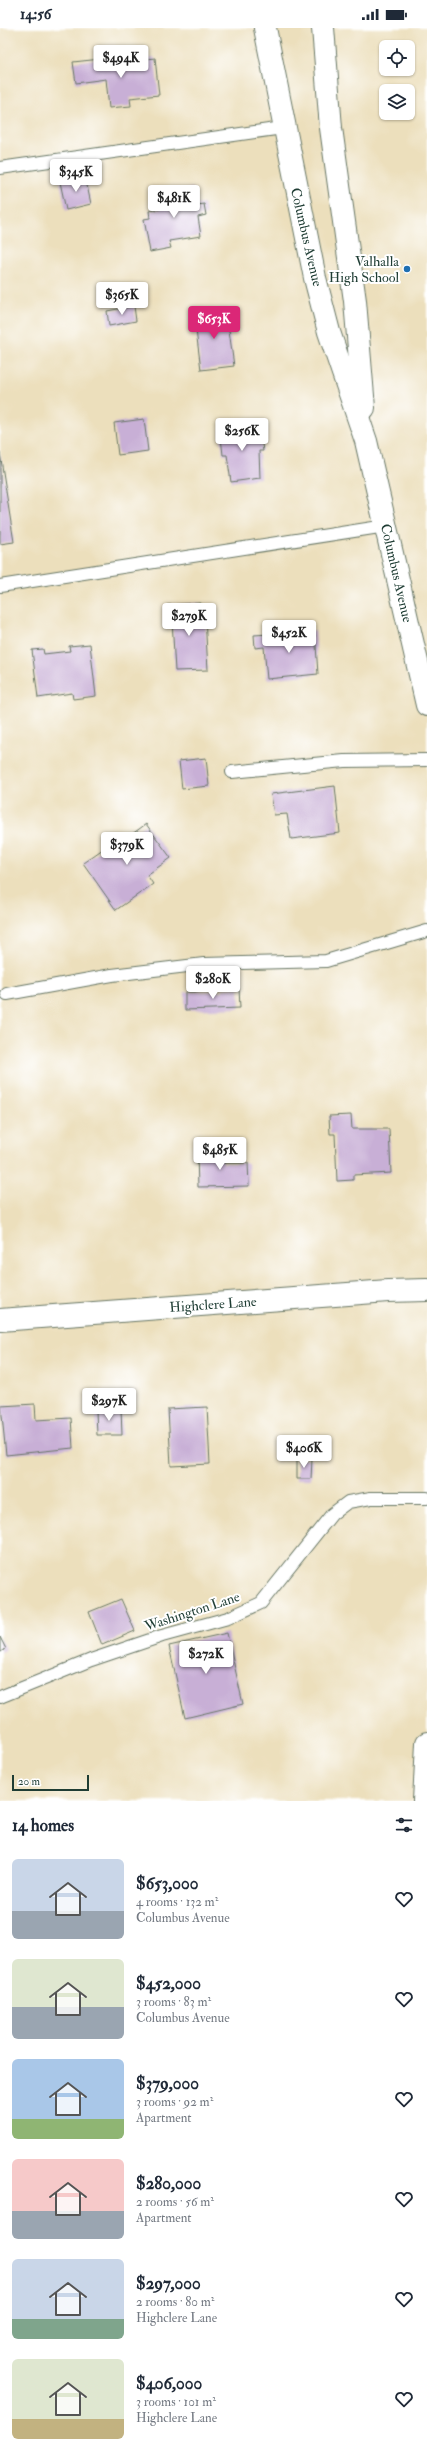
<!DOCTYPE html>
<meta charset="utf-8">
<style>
body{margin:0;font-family:"IM FELL Double Pica",serif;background:#f6f6f7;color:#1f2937;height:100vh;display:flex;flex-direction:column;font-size:15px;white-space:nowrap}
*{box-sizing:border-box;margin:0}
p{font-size:13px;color:#747a83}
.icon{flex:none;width:22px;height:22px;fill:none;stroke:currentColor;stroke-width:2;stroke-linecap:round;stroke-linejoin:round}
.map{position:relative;height:1773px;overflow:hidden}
.panel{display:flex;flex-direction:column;background:#fff;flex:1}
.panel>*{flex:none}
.tools{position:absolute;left:379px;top:12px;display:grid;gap:8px}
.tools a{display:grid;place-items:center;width:36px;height:36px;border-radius:6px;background:#fff;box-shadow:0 1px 3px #0004;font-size:20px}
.scale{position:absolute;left:12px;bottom:10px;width:77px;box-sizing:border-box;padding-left:4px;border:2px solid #1f3d34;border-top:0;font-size:11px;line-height:14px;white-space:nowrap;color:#1f3d34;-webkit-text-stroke:3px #fff;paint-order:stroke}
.price{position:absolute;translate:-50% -34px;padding:0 9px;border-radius:4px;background:#fff;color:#222;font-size:13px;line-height:26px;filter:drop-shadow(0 1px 2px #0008)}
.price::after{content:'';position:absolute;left:50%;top:24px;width:12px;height:9px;margin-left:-6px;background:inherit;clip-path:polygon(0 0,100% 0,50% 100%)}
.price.selected{background:#db2777;color:#fff}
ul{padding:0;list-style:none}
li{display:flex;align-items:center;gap:12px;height:100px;padding:0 12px}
li span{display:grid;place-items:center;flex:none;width:112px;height:80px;border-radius:6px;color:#555}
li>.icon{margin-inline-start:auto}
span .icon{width:48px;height:48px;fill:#fffc;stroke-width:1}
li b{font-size:17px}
h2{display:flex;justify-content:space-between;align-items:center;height:48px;padding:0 12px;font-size:17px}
.status{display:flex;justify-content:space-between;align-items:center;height:28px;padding:0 20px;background:#fff;direction:ltr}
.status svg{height:11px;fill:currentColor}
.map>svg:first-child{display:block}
.building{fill:#c8afd6}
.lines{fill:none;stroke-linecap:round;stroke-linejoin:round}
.service-casing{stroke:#677664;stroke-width:14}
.minor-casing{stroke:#677664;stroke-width:24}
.tertiary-casing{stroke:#677664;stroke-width:24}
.service{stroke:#fff;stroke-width:12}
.minor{stroke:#fff;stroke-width:22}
.tertiary{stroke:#fff;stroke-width:22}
.poi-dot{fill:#1f6fb2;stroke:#fff;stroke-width:1.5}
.labels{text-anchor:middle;stroke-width:4;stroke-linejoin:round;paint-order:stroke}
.street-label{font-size:14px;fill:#1f3d34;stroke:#fff}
.poi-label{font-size:14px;fill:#1f3d34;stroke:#fff;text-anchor:end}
</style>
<div class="status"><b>14:56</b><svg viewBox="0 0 49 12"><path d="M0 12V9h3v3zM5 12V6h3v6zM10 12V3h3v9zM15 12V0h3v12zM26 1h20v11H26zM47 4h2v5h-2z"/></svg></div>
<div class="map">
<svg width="427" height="1773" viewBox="0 0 427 1773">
<rect width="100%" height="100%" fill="#fff"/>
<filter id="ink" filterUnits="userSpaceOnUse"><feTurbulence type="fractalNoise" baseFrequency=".025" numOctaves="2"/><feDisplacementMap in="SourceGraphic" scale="8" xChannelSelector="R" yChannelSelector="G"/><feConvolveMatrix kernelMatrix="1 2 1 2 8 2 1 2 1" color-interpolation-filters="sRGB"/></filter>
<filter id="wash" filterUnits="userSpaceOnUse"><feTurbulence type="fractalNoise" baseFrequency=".012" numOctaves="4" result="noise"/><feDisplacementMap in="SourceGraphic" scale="16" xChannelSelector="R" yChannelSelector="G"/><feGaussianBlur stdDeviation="0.9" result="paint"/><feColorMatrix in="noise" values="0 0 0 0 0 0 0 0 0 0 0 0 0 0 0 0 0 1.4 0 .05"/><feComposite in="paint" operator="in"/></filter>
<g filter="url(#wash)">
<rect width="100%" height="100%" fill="#ecdfbc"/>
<g id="blocks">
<g class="building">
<polygon points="110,30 111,35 155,30 159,67 130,70 131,78 109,80 106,51 76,55 73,34"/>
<polygon points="85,148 91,176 66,182 60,154"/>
<polygon points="193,160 197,177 204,176 206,187 198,189 201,208 169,213 171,220 150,224 144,191 150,190 149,183 160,181 157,166"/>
<polygon points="134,278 136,293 109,298 107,283"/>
<polygon points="226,281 234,338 201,342 194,286"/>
<polygon points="144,391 148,423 118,427 114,395"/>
<polygon points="256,397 257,410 261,409 263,423 259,423 260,450 231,454 227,427 223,427 220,401"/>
<polygon points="0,425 14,514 0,516"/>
<polygon points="200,575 201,590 205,590 208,642 175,643 172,592 179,591 168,591 167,577"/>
<polygon points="315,603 318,646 267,651 264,619 255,620 254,607"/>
<polygon points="90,616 96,668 73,671 72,665 38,670 32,622 43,621 44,626 70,623 69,618"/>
<polygon points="206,730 209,758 182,761 179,733"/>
<polygon points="335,758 340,805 291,811 287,786 274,787 271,766"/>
<polygon points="146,796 171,830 147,847 153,856 116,882 83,835 110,816 113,820"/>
<polygon points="239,960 240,980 185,982 185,964 223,963 223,961"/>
<polygon points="351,1087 352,1101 389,1101 391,1145 353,1147 353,1152 337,1153 335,1106 330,1106 329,1088"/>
<polygon points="202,1120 217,1120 217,1127 223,1127 223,1135 248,1135 249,1158 198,1159 197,1127 202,1127"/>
<polygon points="35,1376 36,1392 71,1390 73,1420 6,1427 1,1378"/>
<polygon points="207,1379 210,1436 171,1438 168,1381"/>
<polygon points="121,1381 122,1407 97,1407 96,1382"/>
<polygon points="297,1431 312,1431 311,1451 297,1451"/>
<polygon points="121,1571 135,1603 102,1617 89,1584"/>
<polygon points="227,1605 243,1676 185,1690 169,1618"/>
<polygon points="0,1609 6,1621 0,1624"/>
</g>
</g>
</g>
<g filter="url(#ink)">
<use href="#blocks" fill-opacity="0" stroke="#677664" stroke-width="1"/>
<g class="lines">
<g class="service-casing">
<g id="service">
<polyline points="0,140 283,100"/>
<polyline points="0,558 386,498"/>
<polyline points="232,744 344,733 427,732"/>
<polyline points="7,966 112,947 204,936 326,933 427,903"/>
<polyline points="0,1669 91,1632 162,1608 228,1590 261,1575 332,1486 348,1474 371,1470 427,1470"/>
</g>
</g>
<g class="minor-casing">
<polyline id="minor" points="0,1292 388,1263 427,1262"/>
</g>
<g class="tertiary-casing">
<g id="tertiary">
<polyline points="265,0 315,250 329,304 366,413 427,677"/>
<polyline points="323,0 331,100 355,273 364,380"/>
<polyline points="424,1773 427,1715"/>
</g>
</g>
<use href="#service" class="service"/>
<use href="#minor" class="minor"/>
<use href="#tertiary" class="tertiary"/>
</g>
</g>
<circle class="poi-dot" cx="407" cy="241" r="4"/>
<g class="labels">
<g class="street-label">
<text transform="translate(307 209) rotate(77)" y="5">Columbus Avenue</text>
<text transform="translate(397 545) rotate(77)" y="5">Columbus Avenue</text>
<text transform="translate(213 1276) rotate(-4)" y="5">Highclere Lane</text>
<text transform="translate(192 1583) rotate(-18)" y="5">Washington Lane</text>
</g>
<g class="poi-label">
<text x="399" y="238">Valhalla<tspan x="399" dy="16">High School</tspan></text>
</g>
</g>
</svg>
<div class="tools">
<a><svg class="icon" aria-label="locate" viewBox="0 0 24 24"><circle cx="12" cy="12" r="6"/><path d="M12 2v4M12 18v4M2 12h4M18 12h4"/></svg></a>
<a><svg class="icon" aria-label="layers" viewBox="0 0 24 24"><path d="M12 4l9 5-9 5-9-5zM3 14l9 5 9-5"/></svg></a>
</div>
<div class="scale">20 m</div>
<b class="price" style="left:121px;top:51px">$494K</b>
<b class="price" style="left:76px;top:165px">$345K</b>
<b class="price" style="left:174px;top:191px">$481K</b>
<b class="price" style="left:122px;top:288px">$365K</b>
<b class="price selected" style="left:214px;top:312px">$653K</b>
<b class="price" style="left:242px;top:424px">$256K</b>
<b class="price" style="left:189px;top:609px">$279K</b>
<b class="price" style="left:289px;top:626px">$452K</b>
<b class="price" style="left:127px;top:838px">$379K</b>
<b class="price" style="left:213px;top:972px">$280K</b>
<b class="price" style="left:220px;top:1143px">$485K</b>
<b class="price" style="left:109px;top:1394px">$297K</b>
<b class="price" style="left:304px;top:1441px">$406K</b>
<b class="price" style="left:206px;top:1647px">$272K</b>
</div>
<section class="panel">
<h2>14 homes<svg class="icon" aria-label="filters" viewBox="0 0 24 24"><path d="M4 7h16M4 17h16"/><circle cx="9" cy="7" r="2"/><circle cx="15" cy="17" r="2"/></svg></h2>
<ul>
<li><span style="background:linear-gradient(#c9d6e8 65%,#9aa5b1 0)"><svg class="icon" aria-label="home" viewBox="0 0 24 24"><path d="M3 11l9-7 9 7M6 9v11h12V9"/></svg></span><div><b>$653,000</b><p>4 rooms · 132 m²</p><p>Columbus Avenue</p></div><svg class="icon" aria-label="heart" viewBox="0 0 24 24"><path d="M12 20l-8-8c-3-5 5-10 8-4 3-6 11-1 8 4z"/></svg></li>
<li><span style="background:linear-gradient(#dfe7d0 60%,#9aa5b1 0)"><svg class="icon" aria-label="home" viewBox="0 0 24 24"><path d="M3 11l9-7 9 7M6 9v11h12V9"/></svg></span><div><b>$452,000</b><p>3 rooms · 83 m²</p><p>Columbus Avenue</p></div><svg class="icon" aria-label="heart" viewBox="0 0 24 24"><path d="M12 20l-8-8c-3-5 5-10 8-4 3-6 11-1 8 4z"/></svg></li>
<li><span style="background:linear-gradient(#a9c7e8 75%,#8fb573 0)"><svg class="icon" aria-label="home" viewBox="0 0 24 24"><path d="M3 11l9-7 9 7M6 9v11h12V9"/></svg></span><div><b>$379,000</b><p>3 rooms · 92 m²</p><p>Apartment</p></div><svg class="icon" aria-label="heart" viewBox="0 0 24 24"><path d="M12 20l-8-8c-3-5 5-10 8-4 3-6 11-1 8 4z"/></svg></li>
<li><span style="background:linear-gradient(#f6c9c9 65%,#9aa5b1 0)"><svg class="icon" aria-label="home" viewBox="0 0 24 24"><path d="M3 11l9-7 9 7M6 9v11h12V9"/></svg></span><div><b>$280,000</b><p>2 rooms · 56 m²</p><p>Apartment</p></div><svg class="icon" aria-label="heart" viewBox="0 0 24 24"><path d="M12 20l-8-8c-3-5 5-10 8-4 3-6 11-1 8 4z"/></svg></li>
<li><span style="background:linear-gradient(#c9d6e8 75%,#7fa58c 0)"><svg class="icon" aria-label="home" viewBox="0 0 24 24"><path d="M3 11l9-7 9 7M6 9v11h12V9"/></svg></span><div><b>$297,000</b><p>2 rooms · 80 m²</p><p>Highclere Lane</p></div><svg class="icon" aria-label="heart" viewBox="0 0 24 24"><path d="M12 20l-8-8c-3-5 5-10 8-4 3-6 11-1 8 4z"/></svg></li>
<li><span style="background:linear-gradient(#dfe7d0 75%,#c2b280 0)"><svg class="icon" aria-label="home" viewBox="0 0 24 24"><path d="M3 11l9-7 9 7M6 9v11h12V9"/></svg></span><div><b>$406,000</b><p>3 rooms · 101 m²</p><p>Highclere Lane</p></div><svg class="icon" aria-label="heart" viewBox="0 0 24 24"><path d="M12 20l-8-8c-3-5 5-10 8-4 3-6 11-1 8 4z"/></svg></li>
</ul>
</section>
